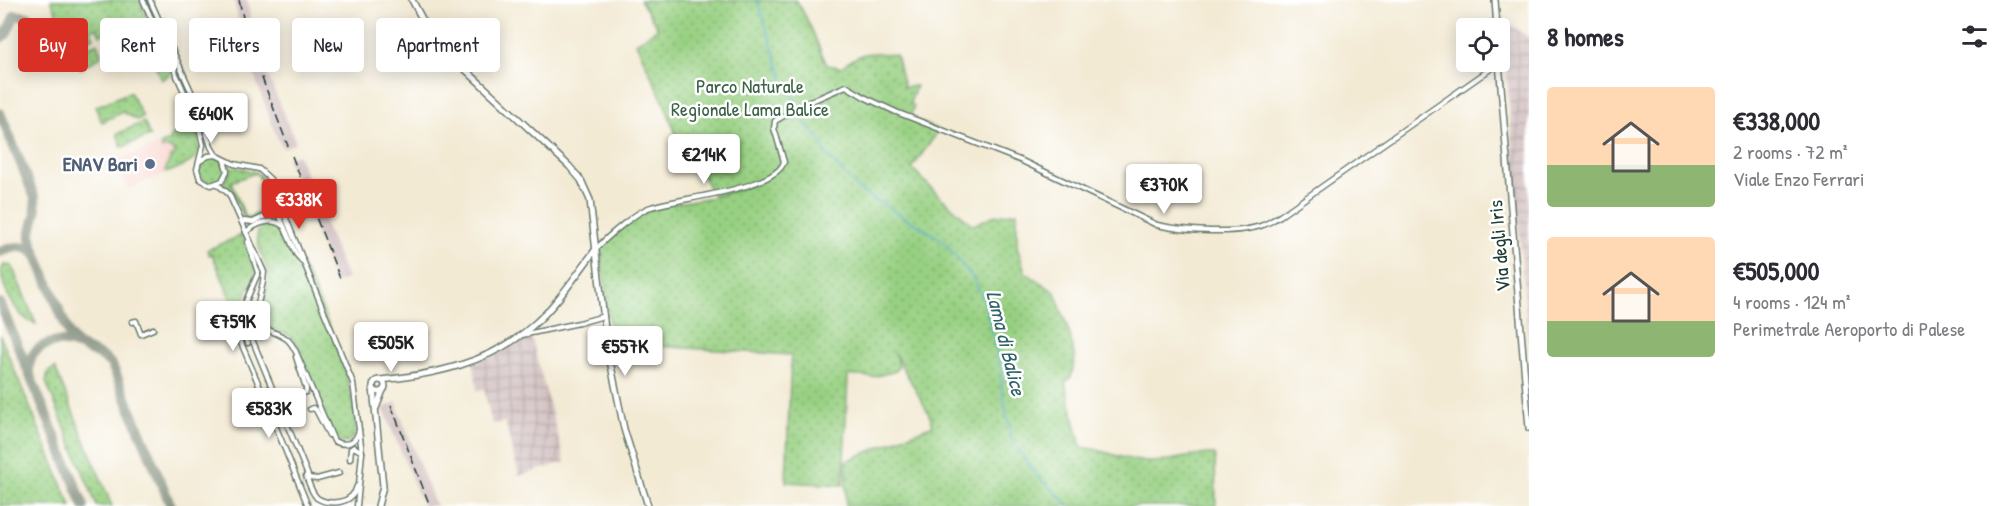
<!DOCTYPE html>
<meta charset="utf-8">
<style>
body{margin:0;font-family:"Patrick Hand",sans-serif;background:#f7f7f7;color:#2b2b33;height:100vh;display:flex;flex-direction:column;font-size:22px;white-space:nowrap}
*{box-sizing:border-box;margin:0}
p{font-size:20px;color:#7c7c81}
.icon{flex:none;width:33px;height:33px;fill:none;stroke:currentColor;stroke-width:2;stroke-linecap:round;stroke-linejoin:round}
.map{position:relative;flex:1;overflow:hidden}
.sheet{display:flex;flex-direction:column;background:#fff;width:480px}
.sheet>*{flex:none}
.banner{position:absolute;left:18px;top:18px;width:570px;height:54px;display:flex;gap:12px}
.controls{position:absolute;left:1456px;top:18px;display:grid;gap:12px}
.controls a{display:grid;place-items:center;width:54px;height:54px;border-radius:6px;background:#fff;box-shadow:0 3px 15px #0003;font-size:30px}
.price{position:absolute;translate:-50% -51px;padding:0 14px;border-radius:6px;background:#fff;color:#222;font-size:20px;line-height:39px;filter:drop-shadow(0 2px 3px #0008)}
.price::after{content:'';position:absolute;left:50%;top:36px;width:18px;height:14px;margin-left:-9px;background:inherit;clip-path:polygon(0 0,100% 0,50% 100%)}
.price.current{background:#d93025;color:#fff}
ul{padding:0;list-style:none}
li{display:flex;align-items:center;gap:18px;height:150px;padding:0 18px}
li span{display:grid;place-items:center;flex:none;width:168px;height:120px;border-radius:6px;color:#555}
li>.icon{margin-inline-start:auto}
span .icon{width:72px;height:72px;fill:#fffc;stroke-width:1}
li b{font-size:26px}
h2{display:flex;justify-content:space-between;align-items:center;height:72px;padding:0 18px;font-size:26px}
.tag{padding:0 21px;border-radius:6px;background:#fff;box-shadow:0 3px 15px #0003;font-size:21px;line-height:54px}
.tag.current{background:#d93025;color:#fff}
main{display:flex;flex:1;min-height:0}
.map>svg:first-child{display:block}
.built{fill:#f7d1c7}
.industrial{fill:url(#industrial-grid)}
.railway{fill:#d2bfc0}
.green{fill:url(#green-dots);stroke:#5c865b;stroke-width:1.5}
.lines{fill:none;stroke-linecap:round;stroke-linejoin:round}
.stream{stroke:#4ca8cb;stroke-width:1.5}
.taxiway{stroke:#899484;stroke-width:10}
.street-casing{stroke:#697a6c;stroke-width:7}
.secondary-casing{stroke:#697a6c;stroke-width:8}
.street{stroke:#fff;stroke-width:4}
.secondary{stroke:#fff;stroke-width:5}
.rail{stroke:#1f3d34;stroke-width:1.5;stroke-dasharray:9 4.5;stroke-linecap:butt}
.street-bridge-casing{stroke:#697a6c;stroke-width:7;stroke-linecap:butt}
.street-bridge{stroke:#fff;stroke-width:4}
.service-dot{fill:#5c6f8a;stroke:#fff;stroke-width:2}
.labels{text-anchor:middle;stroke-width:5;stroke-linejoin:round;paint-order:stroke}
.park-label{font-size:20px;fill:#3d6248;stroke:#fff}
.service-label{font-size:20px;font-weight:bold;fill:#4e5e75;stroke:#fff;text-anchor:end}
.street-label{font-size:20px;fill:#1f3d34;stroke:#fff}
.water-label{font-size:21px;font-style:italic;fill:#2f6269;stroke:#fff}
</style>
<main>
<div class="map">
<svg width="1529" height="506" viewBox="0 0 1529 506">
<defs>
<pattern id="industrial-grid" width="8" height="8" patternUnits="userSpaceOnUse" patternTransform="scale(1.5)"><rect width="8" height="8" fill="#d2bfc0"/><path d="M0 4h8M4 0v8" fill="none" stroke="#aa9c9d"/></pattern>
<pattern id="green-dots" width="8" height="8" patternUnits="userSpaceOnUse" patternTransform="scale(1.5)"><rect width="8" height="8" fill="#98d082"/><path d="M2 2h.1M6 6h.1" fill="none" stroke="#7baa6b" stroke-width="1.8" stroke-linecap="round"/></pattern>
</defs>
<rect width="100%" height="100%" fill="#fff"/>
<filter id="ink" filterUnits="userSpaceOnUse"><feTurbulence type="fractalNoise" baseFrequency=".0167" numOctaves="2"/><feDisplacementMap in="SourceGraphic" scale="12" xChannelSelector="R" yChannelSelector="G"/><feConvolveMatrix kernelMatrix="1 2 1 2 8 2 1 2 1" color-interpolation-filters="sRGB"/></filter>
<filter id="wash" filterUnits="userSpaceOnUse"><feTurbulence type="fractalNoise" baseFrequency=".008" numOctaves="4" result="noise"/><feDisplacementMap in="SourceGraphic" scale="24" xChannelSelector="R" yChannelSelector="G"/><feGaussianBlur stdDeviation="1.35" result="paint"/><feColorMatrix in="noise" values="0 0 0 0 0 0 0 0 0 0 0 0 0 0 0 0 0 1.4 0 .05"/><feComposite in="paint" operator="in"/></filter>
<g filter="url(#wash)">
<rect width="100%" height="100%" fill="#f3ead4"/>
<polygon class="built" points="172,139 183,166 128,189 117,161"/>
<g class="industrial">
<polygon points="1502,18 1529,38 1529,354 1507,77"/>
<polygon points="531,337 565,462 519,476 505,422 492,424 484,389 477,390 474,362"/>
</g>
<g class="railway">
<polygon points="234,0 247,0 250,16 263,64 296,143 283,148 276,135 245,50"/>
<polygon points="298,154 347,279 335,283 287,158"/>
<polygon points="397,402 399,412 436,506 423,506 383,408"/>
</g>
<g class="green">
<polygon points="51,0 139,0 151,25 114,42 109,31 100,35 97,28 91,30 94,37 87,41 89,47 97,43 101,54 99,58 80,69"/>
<path d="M 640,0 L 796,0 C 810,20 816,43 827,65 L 841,67 C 865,50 868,52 896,55 L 904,87 L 916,86 L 910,103 L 914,106 L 910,118 L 939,130 L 912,168 L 936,193 L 973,225 L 993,216 L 1017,212 L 1017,246 L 1025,272 L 1055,292 L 1070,335 L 1075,359 L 1071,377 L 1065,383 L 1081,447 C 1104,449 1126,462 1150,462 C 1172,462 1194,453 1215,454 L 1216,506 L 846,506 L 846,461 L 933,425 L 928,412 L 894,352 L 899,366 L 896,371 L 872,377 L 848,375 L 843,485 L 786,482 L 791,355 L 612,343 L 601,252 L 602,246 L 622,229 L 647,211 L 671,204 L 719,196 L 759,183 L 713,195 L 697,165 L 687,165 L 665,105 L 636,43 L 658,28 Z"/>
<polygon points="154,32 172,72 161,80 143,35"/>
<polygon points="130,92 143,117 137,120 123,112 102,122 95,107"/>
<polygon points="144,122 150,136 122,147 117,134"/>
<path d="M 196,126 C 204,159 197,160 169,172 L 165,171 L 171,156 L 174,157 L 175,151 L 165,147 L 162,149 L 161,144 L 171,141 L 170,137 Z"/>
<circle cx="212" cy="170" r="13"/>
<path d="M 230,167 C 251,170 261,169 270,190 C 273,196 275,201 274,209 L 270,213 L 263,211 L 271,207 L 258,175 L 255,173 L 231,182 L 246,218 L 258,213 L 252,221 L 245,219 L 231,191 L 223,184 L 229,175 Z"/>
<path d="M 275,223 L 280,226 C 287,244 298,258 307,275 C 322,304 364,407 354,437 L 346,443 L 336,441 L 333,437 L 299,348 C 297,345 294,340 291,337 C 282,330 269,332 263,321 C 256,309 267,293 269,280 C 270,262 238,225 275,223 Z"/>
<polygon points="242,235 256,272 234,325 230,323 228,315 232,313 232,309 234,307 212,254 209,255 207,250"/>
<path d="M 4,265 L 12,266 L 36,324 C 17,319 2,288 1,270 Z"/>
<polygon points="0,335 71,506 0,506"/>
<polygon points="55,368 112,506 97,506 46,382 48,372"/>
</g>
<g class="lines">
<polyline class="stream" points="757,0 784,82 793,97 804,123 820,140 828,157 859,190 939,238 946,244 975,281 985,304 1001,371 1002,389 1012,441 1037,476 1070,506"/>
<g class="taxiway">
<polyline points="0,38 6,34 15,15 29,17 30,22"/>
<path d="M 0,113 L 35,198 L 36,213 L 31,231 L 31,241 L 69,334 C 78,352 100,350 112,365 L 171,506"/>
<path d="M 0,252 C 14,247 24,243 36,255"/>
<polyline points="0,303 84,506"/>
<path d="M 29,370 C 28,345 57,337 77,345"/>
</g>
</g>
</g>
<g filter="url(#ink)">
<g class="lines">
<g class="street-casing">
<g id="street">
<polyline points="143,0 198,123 203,145 197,169 200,179 211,185 222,181 227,171 224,160"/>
<polyline points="150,0 199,109 211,147 216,155"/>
<polyline points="200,161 208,156 216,155 234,164 259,169 270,179 353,383 362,453 357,506"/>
<polyline points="217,184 229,194 264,272 263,282 253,325 252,339 309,478 317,479 339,473"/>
<polyline points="281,213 280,217 296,254 302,261"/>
<polyline points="244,221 253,222 272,213 278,201"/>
<path d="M 246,232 C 257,223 272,217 283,226"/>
<path d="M 596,249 C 607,237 637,211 651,207 C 678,198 775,190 784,162 L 774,128 L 775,121 L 805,104 L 846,86 L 866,98 L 896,112 L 1022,161 L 1157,225 C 1184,231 1237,235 1263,225 C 1269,223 1274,219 1280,216 L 1499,63"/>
<path d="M 258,310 C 259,334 275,329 288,340 C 291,343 294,348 296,352 L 334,441 C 346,447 356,443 359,430"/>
<polyline points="132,322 136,321 141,334 153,329"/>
<polyline points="237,322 258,273 248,242"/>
<polyline points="233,327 242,329 248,343"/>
<polyline points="522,335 579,323 604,316"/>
<polyline points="296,357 306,388 306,392 303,393"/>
<polyline points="256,378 308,506"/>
<polyline points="310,409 313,408 316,410 329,435"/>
<polyline points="350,459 351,449 354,447 362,452"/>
<path d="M 306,476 C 309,483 311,492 317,498 C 330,506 353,504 357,486"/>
</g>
</g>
<g class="secondary-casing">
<g id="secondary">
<polyline points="412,0 429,32 441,47 569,166 581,180 590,200 607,346 624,429 648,506"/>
<polyline points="1495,0 1497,28"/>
<polyline points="1499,62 1529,428"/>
<path d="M 380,380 C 433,375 490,363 531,327 C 556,306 576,275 596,249"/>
<circle cx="379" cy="386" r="6"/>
<polyline points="373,388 383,486 378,506"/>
<polyline points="376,408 383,390"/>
</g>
</g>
<use href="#street" class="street"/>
<use href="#secondary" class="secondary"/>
<g class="rail">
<polyline points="239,0 249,44 288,146"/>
<polyline points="292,156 341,281"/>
<polyline points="391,405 430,506"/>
</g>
<g class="street-bridge-casing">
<polyline id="street-bridge" points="237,322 239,338 256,378"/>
</g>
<use href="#street-bridge" class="street-bridge"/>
</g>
</g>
<circle class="service-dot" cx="150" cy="164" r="6"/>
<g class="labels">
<g class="park-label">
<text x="750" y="93">Parco Naturale<tspan x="750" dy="23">Regionale Lama Balice</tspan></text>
</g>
<g class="service-label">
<text x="138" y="171">ENAV Bari</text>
</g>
<g class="street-label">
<text transform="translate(1499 246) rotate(-95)" y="7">Via degli Iris</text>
</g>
<g class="water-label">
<text transform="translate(1006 343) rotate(76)" y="7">Lama di Balice</text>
</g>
</g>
</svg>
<div class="controls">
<a><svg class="icon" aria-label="locate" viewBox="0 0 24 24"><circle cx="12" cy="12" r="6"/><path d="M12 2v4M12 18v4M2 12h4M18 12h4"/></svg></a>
</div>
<b class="price" style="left:211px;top:144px">€640K</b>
<b class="price" style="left:704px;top:185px">€214K</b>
<b class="price" style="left:1164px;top:215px">€370K</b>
<b class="price current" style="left:299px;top:230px">€338K</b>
<b class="price" style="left:233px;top:352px">€759K</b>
<b class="price" style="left:391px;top:373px">€505K</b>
<b class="price" style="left:625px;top:377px">€557K</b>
<b class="price" style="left:269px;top:439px">€583K</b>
<div class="banner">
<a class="tag current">Buy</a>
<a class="tag">Rent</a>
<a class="tag">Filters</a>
<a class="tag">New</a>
<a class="tag">Apartment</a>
</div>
</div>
<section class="sheet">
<h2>8 homes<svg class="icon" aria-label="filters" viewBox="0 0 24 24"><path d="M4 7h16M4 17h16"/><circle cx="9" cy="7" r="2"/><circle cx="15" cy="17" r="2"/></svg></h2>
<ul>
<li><span style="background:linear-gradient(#ffd9b3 65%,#8fb573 0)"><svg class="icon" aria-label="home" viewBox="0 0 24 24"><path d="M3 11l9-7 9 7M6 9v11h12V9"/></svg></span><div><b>€338,000</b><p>2 rooms · 72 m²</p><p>Viale Enzo Ferrari</p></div></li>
<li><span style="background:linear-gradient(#ffd9b3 70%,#8fb573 0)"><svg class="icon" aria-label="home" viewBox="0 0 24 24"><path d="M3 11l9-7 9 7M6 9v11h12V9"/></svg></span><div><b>€505,000</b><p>4 rooms · 124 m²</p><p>Perimetrale Aeroporto di Palese</p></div></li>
</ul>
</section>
</main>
